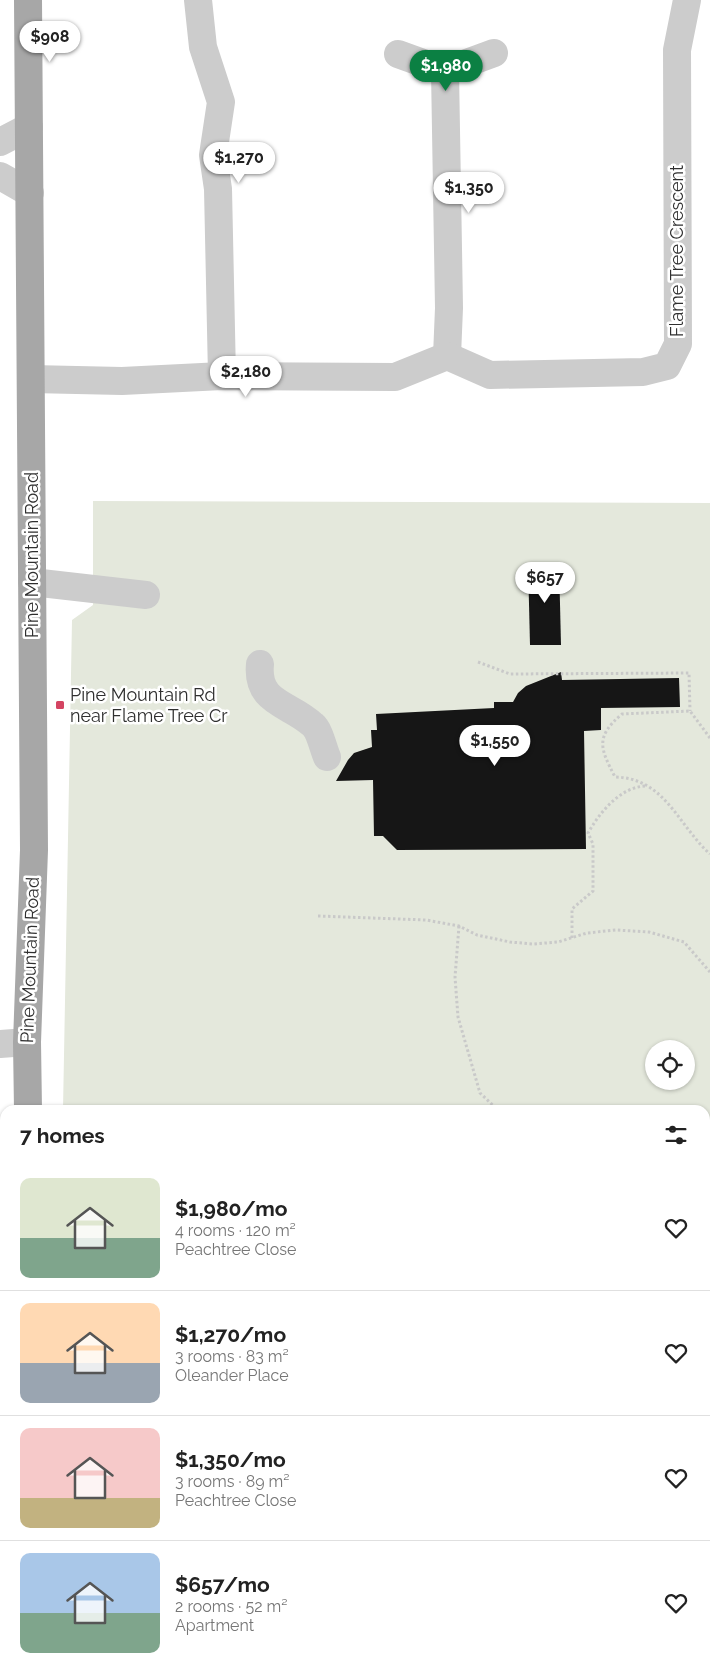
<!DOCTYPE html>
<meta charset="utf-8">
<style>
body{margin:0;font-family:Raleway,sans-serif;background:#f2f2f2;color:#222;height:100vh;display:flex;flex-direction:column;font-size:19px;white-space:nowrap}
*{box-sizing:border-box;margin:0}
p{font-size:16px;color:#767676}
.icon{flex:none;width:28px;height:28px;fill:none;stroke:currentColor;stroke-width:2;stroke-linecap:round;stroke-linejoin:round}
.map{position:relative;flex:1;overflow:hidden}
.side{position:absolute;left:0px;top:1105px;width:710px;height:570px;display:flex;flex-direction:column;background:#fff;border-radius:15px 15px 0 0;box-shadow:0 1px 4px #0004}
.side>*{flex:none}
.controls{position:absolute;left:645px;top:1040px;display:grid;gap:10px}
.controls a{display:grid;place-items:center;width:50px;height:50px;border-radius:50%;background:#fff;box-shadow:0 1px 4px #0004;font-size:25px}
.price{position:absolute;translate:-50% -42px;padding:0 11px;border-radius:18px;background:#fff;color:#222;font-size:16px;line-height:32px;filter:drop-shadow(0 1px 2px #0008)}
.price::after{content:'';position:absolute;left:50%;top:30px;width:15px;height:11px;margin-left:-8px;background:inherit;clip-path:polygon(0 0,100% 0,50% 100%)}
.price.selected{background:#0b8043;color:#fff}
ul{padding:0;list-style:none}
li{display:flex;align-items:center;gap:15px;height:125px;padding:0 20px}
li+li{border-top:1px solid #e0e0e0}
li span{display:grid;place-items:center;flex:none;width:140px;height:100px;border-radius:10px;color:#555}
li>.icon{margin-inline-start:auto}
span .icon{width:60px;height:60px;fill:#fffc;stroke-width:1}
li b{font-size:21px}
h2{display:flex;justify-content:space-between;align-items:center;height:60px;padding:0 20px;font-size:21px}
.map>svg:first-child{display:block}
.green{fill:#e4e8dc;fill-rule:evenodd}
.lines{fill:none;stroke-linecap:round;stroke-linejoin:round}
.stream{stroke:#cae0e7;stroke-width:8}
.building{fill:#161616}
.path{stroke:#c9c9c9;stroke-width:3;stroke-dasharray:2.5 2.5;stroke-linecap:butt}
.minor{stroke:#ccc;stroke-width:28}
.major{stroke:#a7a7a7;stroke-width:28}
.poi-dot{fill:#d44462;stroke:#fff;stroke-width:2}
.labels{text-anchor:middle;stroke-width:5;stroke-linejoin:round;paint-order:stroke}
.street-label{font-size:18px;fill:#2f2f2f;stroke:#fff}
.poi-label{font-size:18px;fill:#2f2f2f;stroke:#fff;text-anchor:start}
</style>
<div class="map">
<svg width="710" height="1675" viewBox="0 0 710 1675">
<rect width="100%" height="100%" fill="#fff"/>
<path class="green" d="M 93,501 L 710,503 L 710,1675 L 161,1675 L 161,1670 L 705,1670 L 705,1110 L 63,1110 L 72,620 L 93,605 ZM 654,1049 L 686,1049 L 686,1081 L 654,1081 Z"/>
<g class="lines">
<g class="stream">
<polyline points="705,1459 710,1462"/>
<polyline points="0,1654 5,1640"/>
</g>
</g>
<g class="building">
<polygon points="528,563 559,563 561,645 530,645"/>
<polygon points="561,672 562,680 679,678 680,707 601,708 601,730 584,731 586,849 397,850 383,836 374,836 373,780 336,781 348,760 354,753 372,747 371,730 377,730 376,714 494,708 494,702 513,702 518,693 526,686"/>
</g>
<g class="lines">
<g class="path">
<polyline points="478,662 510,674 689,673 690,711"/>
<path d="M 710,738 L 690,711 L 622,714 C 595,737 600,748 615,777 C 665,778 678,825 710,854"/>
<polyline points="318,916 426,920 459,926 477,935 510,942 533,944 558,942 587,933 616,930 649,932 684,942 710,972"/>
<polyline points="459,926 455,977 458,1017 480,1093 498,1110"/>
<path d="M 572,938 L 572,909 L 593,891 L 593,844 L 588,833 C 600,812 621,786 647,786"/>
<polyline points="0,1268 5,1289"/>
<polyline points="705,1582 710,1594"/>
<polyline points="336,1670 339,1675"/>
<polyline points="198,1675 206,1670"/>
</g>
<g class="minor">
<polyline points="198,0 203,47 221,102 213,155 218,189 222,376"/>
<polyline points="398,54 445,71 494,53"/>
<polyline points="445,71 449,308 447,356"/>
<polyline points="0,142 29,127"/>
<polyline points="0,176 30,193"/>
<polyline points="31,379 122,381 222,376 395,377 447,356 490,375 643,372 667,366 678,344 677,50 687,0"/>
<polyline points="32,582 146,595"/>
<path d="M 260,664 C 256,704 290,703 313,725 C 320,731 323,748 327,757"/>
<polyline points="0,1044 27,1042"/>
</g>
<g class="major">
<polyline points="28,1110 27,1042 34,850 28,0"/>
<polyline points="32,1670 32,1675"/>
</g>
</g>
<rect class="poi-dot" x="55" y="700" width="10" height="10" rx="2.5"/>
<g class="labels">
<g class="street-label">
<text transform="translate(677 251) rotate(-90)" y="6">Flame Tree Crescent</text>
<text transform="translate(32 555) rotate(-90)" y="6">Pine Mountain Road</text>
<text transform="translate(30 960) rotate(-88)" y="6">Pine Mountain Road</text>
</g>
<g class="poi-label">
<text x="70" y="701">Pine Mountain Rd<tspan x="70" dy="21">near Flame Tree Cr</tspan></text>
</g>
</g>
</svg>
<div class="controls">
<a><svg class="icon" aria-label="locate" viewBox="0 0 24 24"><circle cx="12" cy="12" r="6"/><path d="M12 2v4M12 18v4M2 12h4M18 12h4"/></svg></a>
</div>
<b class="price" style="left:50px;top:63px">$908</b>
<b class="price selected" style="left:446px;top:92px">$1,980</b>
<b class="price" style="left:239px;top:184px">$1,270</b>
<b class="price" style="left:469px;top:214px">$1,350</b>
<b class="price" style="left:246px;top:398px">$2,180</b>
<b class="price" style="left:545px;top:604px">$657</b>
<b class="price" style="left:495px;top:767px">$1,550</b>
<section class="side">
<h2>7 homes<svg class="icon" aria-label="filters" viewBox="0 0 24 24"><path d="M4 7h16M4 17h16"/><circle cx="9" cy="7" r="2"/><circle cx="15" cy="17" r="2"/></svg></h2>
<ul>
<li><span style="background:linear-gradient(#dfe7d0 60%,#7fa58c 0)"><svg class="icon" aria-label="home" viewBox="0 0 24 24"><path d="M3 11l9-7 9 7M6 9v11h12V9"/></svg></span><div><b>$1,980/mo</b><p>4 rooms · 120 m²</p><p>Peachtree Close</p></div><svg class="icon" aria-label="heart" viewBox="0 0 24 24"><path d="M12 20l-8-8c-3-5 5-10 8-4 3-6 11-1 8 4z"/></svg></li>
<li><span style="background:linear-gradient(#ffd9b3 60%,#9aa5b1 0)"><svg class="icon" aria-label="home" viewBox="0 0 24 24"><path d="M3 11l9-7 9 7M6 9v11h12V9"/></svg></span><div><b>$1,270/mo</b><p>3 rooms · 83 m²</p><p>Oleander Place</p></div><svg class="icon" aria-label="heart" viewBox="0 0 24 24"><path d="M12 20l-8-8c-3-5 5-10 8-4 3-6 11-1 8 4z"/></svg></li>
<li><span style="background:linear-gradient(#f6c9c9 70%,#c2b280 0)"><svg class="icon" aria-label="home" viewBox="0 0 24 24"><path d="M3 11l9-7 9 7M6 9v11h12V9"/></svg></span><div><b>$1,350/mo</b><p>3 rooms · 89 m²</p><p>Peachtree Close</p></div><svg class="icon" aria-label="heart" viewBox="0 0 24 24"><path d="M12 20l-8-8c-3-5 5-10 8-4 3-6 11-1 8 4z"/></svg></li>
<li><span style="background:linear-gradient(#a9c7e8 60%,#7fa58c 0)"><svg class="icon" aria-label="home" viewBox="0 0 24 24"><path d="M3 11l9-7 9 7M6 9v11h12V9"/></svg></span><div><b>$657/mo</b><p>2 rooms · 52 m²</p><p>Apartment</p></div><svg class="icon" aria-label="heart" viewBox="0 0 24 24"><path d="M12 20l-8-8c-3-5 5-10 8-4 3-6 11-1 8 4z"/></svg></li>
</ul>
</section>
</div>
